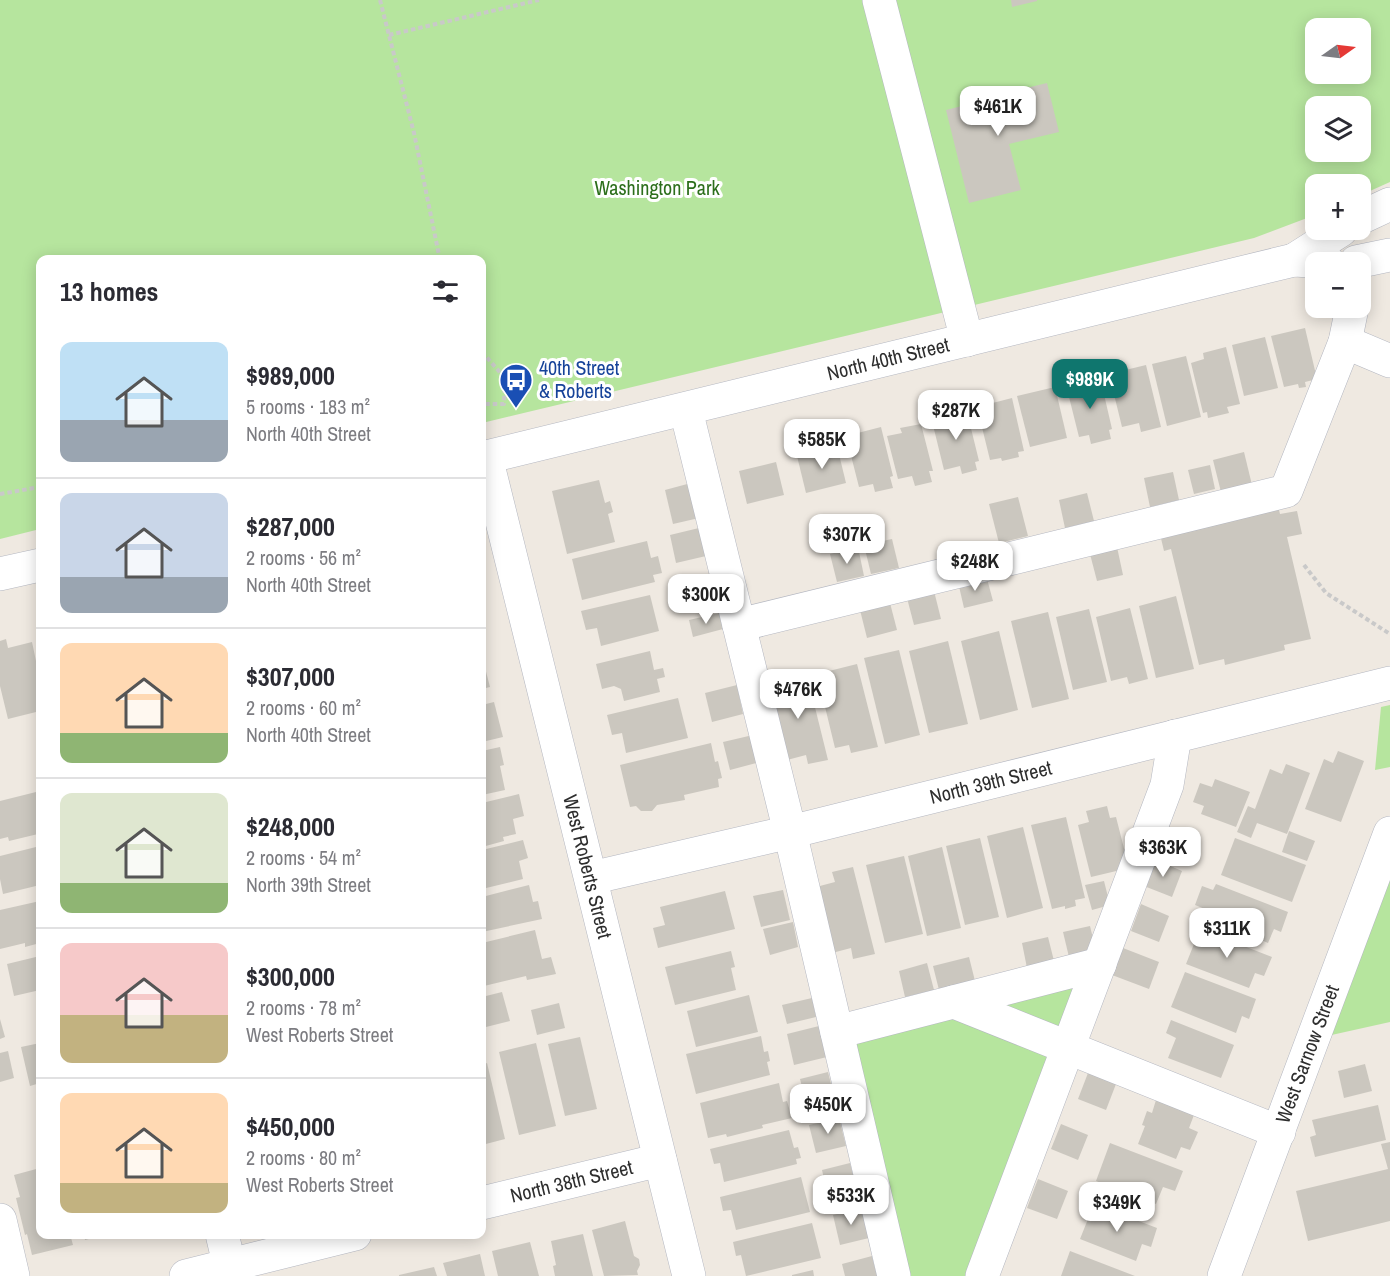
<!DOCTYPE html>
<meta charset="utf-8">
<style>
body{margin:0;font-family:"Archivo Narrow",sans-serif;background:#f7f7f7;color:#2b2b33;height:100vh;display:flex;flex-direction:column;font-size:22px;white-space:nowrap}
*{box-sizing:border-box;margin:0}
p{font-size:20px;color:#7c7c81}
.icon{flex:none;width:33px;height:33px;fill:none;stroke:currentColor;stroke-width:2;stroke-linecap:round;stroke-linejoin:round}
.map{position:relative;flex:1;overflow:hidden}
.panel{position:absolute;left:36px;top:255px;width:450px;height:984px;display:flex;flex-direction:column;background:#fff;border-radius:12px;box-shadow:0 3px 15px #0003}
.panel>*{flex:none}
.needle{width:39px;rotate:76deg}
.tools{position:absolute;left:1305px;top:18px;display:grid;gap:12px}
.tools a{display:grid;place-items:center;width:66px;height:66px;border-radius:12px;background:#fff;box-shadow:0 3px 15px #0003;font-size:30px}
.price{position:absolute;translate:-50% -51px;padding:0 14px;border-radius:12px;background:#fff;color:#222;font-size:20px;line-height:39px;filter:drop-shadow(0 2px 3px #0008)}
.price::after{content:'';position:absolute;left:50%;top:36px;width:18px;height:14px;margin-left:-9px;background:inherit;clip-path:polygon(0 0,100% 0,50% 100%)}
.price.active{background:#0f766e;color:#fff}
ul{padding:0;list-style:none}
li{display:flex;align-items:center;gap:18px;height:150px;padding:0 24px}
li+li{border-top:2px solid #e1e1e2}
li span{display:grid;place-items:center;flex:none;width:168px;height:120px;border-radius:12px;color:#555}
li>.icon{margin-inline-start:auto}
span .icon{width:72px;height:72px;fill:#fffc;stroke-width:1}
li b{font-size:26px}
h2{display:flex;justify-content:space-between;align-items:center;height:72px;padding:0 24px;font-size:26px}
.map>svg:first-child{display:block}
.green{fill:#b6e59e;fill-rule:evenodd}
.building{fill:#cbc7bf}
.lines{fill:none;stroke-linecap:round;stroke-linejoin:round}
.minor-casing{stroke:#b4b7c1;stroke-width:34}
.path{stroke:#c9c9c9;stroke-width:4;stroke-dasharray:4.5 3;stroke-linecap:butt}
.minor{stroke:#fff;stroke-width:33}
.labels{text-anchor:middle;stroke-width:6;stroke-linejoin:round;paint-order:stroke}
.park-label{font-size:20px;fill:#2c6e1b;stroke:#fff}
.street-label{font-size:20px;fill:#2e2e2e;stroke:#fff}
.transit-label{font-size:20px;fill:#164399;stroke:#fff;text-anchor:start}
</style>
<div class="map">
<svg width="1390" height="1276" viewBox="0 0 1390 1276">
<rect width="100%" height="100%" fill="#efe9e1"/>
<g class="green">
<path d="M 0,0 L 1390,0 L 1390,182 L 1361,195 L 1360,184 L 1316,184 L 1315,215 L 1254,238 L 482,423 L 482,260 L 40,260 L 40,529 L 0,539 ZM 1316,28 L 1360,28 L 1360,74 L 1316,74 ZM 1316,106 L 1360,106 L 1360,152 L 1316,152 Z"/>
<polygon points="1390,705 1390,767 1375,770 1381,707"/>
<polygon points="1390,877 1390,1022 1327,1036"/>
<polygon points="1076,982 970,1276 907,1276 852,1043"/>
</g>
<g class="building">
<polygon points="1011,0 1037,0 1037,1 1012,7"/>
<polygon points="1047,83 1059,132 1009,144 1021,190 969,203 946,110 970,104 969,102"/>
<polygon points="1305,328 1317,379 1305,382 1306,387 1299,388 1298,384 1284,387 1271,336"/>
<polygon points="1265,337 1278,388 1244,396 1232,345"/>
<polygon points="1226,347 1240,404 1227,407 1229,413 1208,418 1207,412 1203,413 1191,363 1204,359 1203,353"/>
<polygon points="1186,356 1201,417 1167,426 1152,364"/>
<polygon points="1146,365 1161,427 1141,432 1139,423 1122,427 1109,374"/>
<polygon points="1100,377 1112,429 1109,430 1111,439 1091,444 1089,435 1079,437 1066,385"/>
<polygon points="1055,387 1067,438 1030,447 1017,396"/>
<polygon points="1012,398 1024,451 1018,452 1019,457 1002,461 1001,458 990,460 977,407"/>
<polygon points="966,408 979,461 975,462 977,470 962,474 960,466 944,470 931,417"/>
<polygon points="921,424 933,471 929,471 932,482 915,486 912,476 898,479 887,436 902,433 900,428"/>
<polygon points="881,427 893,476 890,477 893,488 875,492 873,484 859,487 846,436"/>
<polygon points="837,446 846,483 806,493 797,456"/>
<polygon points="1244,452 1252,485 1221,492 1213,460"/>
<polygon points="776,462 784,495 747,504 739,471"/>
<polygon points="1210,465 1215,489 1194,494 1188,470"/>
<polygon points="1173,472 1179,500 1150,507 1144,478"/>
<polygon points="599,480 605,503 610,501 613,512 608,514 615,542 567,554 552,491"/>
<polygon points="691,483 699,518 673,524 665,490"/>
<polygon points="1087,493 1094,521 1065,528 1059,500"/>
<polygon points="1018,497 1028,536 999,543 989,504"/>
<polygon points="1277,502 1280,514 1297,511 1302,534 1287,537 1311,639 1284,645 1285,650 1225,665 1224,659 1199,665 1171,549 1164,551 1159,530"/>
<polygon points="699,528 706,556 676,563 670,535"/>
<polygon points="892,539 899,568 871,574 864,545"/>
<polygon points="647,541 651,558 658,556 662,573 653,575 655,582 582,600 572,559"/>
<polygon points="858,547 864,576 837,582 830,554"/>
<polygon points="1117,547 1123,575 1097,581 1090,554"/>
<polygon points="986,575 993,601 964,608 958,582"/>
<polygon points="934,591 941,619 914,625 907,598"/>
<polygon points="650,595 659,631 601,646 597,628 586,630 581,611"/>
<polygon points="1176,596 1194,669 1156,678 1139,606"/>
<polygon points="890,603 897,630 867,638 860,610"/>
<polygon points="1130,608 1148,679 1129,684 1127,677 1111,681 1096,617"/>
<polygon points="1089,609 1107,682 1073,690 1056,617"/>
<polygon points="1048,612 1069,699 1032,708 1011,621"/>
<polygon points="719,613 723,629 693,637 689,620"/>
<polygon points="999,631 1018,710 980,720 961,641"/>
<polygon points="6,639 8,648 32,642 40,680 40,711 8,719 0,686 0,641"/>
<polygon points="948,641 968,724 929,733 909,651"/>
<polygon points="899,650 920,735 885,744 864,658"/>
<polygon points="650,651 654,670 663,668 665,677 657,679 660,692 624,701 621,689 614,686 602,689 596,664"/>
<polygon points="482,656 490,687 482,689"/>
<polygon points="857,664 878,747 851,753 849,745 835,748 817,674"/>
<polygon points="807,675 828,760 808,764 806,755 787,760 769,685"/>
<polygon points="737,685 743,714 712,722 705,693"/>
<polygon points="678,698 688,738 626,753 622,733 612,735 607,715"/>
<polygon points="494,702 503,737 482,742 482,705"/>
<polygon points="753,735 760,762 730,770 723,742"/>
<polygon points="711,743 715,762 718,761 722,778 718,779 719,787 684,795 685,800 657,805 652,811 641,811 636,806 630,807 620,765"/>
<polygon points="500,747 504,765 500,766 505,790 482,795 482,751"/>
<polygon points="1338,751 1364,761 1341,822 1305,809 1324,759 1333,763"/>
<polygon points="1286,764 1310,773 1287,834 1257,823 1251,838 1237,832 1248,806 1255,809 1270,769 1282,774"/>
<polygon points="1215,779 1250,792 1236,827 1201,814 1204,806 1193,802 1200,783 1212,787"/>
<polygon points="40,791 40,829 38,830 38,834 9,841 8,837 0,839 0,801"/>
<polygon points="519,794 524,816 513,819 516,834 503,837 504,841 482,847 482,803"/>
<polygon points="1107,806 1110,818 1116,817 1129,868 1091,877 1078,825 1089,822 1086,811"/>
<polygon points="1066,817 1085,898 1075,900 1076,906 1065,909 1065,906 1052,909 1031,825"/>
<polygon points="1023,827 1043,908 1007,918 987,836"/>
<polygon points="1289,831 1315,841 1307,861 1282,852"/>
<polygon points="980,838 999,917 965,925 946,846"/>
<polygon points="1235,838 1306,865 1292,902 1221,875"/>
<polygon points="523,840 528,858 519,861 523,879 482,889 482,850"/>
<polygon points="40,846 40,885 3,894 0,879 0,856"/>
<polygon points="942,847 961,928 927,936 908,856"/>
<polygon points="904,856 923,934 885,943 866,865"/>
<polygon points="1154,859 1182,871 1172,897 1144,886"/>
<polygon points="853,867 875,954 853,959 851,948 832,953 816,887 835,882 832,872"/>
<polygon points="1104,881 1110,905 1092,910 1085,885"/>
<polygon points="1216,884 1288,912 1281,932 1274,929 1268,943 1259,939 1258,942 1202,918 1205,909 1195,905 1202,886 1213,890"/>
<polygon points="529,885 533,902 538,901 542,919 482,932 482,897"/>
<polygon points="783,890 790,920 761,927 753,896"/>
<polygon points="725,891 735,929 658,948 653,928 665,925 660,907"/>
<polygon points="40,901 40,943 25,947 25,943 0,949 0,910"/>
<polygon points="1141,904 1169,916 1159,942 1131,931"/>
<polygon points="793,922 798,947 770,955 763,929"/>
<polygon points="1090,926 1096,951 1069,957 1063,932"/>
<polygon points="1200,929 1272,957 1264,976 1255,973 1249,988 1186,964"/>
<polygon points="535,930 542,959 551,957 556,974 527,980 526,976 484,986 482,977 482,943"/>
<polygon points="1048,937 1054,961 1027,968 1022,943"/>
<polygon points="1123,948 1159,962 1149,989 1112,975"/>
<polygon points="731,951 735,967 731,968 736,990 675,1005 665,967"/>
<polygon points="40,956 40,990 14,996 7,964"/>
<polygon points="969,957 976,985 940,994 933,966"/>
<polygon points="927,963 934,990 905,997 899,971"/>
<polygon points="1185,972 1256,999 1249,1019 1242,1016 1236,1033 1171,1007"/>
<polygon points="502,992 510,1021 482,1028 482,997"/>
<polygon points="749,995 758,1032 696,1047 687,1011"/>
<polygon points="812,998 816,1017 787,1024 782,1005"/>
<polygon points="559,1003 565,1028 537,1035 531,1010"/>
<polygon points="0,1019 5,1037 0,1039"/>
<polygon points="1171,1020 1234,1045 1221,1078 1168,1058 1176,1038 1166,1033"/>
<polygon points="819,1026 827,1057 794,1065 787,1034"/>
<polygon points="761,1036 764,1052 768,1051 770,1061 767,1062 770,1075 696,1094 686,1054"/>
<polygon points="580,1037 597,1109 565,1116 548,1044"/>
<polygon points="40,1043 40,1083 30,1086 21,1047"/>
<polygon points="536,1043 556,1126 519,1135 499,1052"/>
<polygon points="8,1051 14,1078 0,1082 0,1053"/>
<polygon points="487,1063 505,1139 482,1145 482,1065"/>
<polygon points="1365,1064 1372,1091 1344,1098 1338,1071"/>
<polygon points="828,1072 838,1112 810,1119 800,1079"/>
<polygon points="1088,1073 1116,1084 1106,1110 1078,1099"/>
<polygon points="779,1083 783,1102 787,1101 792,1118 762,1125 763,1128 727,1137 726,1134 708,1138 700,1103"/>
<polygon points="1156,1100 1194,1115 1189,1128 1198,1132 1190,1150 1181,1147 1176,1159 1138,1144 1145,1126 1142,1125 1147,1111 1152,1113"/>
<polygon points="1378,1105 1386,1140 1315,1157 1310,1137 1316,1135 1312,1120"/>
<polygon points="839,1118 846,1146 816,1153 809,1125"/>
<polygon points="1061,1124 1088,1135 1078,1160 1051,1149"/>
<polygon points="789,1130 794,1148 798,1147 801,1158 796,1159 797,1164 724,1182 720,1163 714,1164 710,1149"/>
<polygon points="1390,1142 1390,1221 1308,1241 1296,1191 1388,1169 1381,1144"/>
<polygon points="1110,1143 1183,1171 1175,1191 1163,1187 1156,1204 1096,1181"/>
<polygon points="850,1163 857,1190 828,1197 822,1170"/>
<polygon points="40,1168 40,1234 70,1234 73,1245 32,1255 27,1234 25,1235 16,1198 20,1197 14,1175"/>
<polygon points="801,1177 810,1212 736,1230 731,1210 723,1211 720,1197"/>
<polygon points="1038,1179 1068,1191 1057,1219 1027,1208"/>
<polygon points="1094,1204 1157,1228 1151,1247 1142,1244 1136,1261 1080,1239"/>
<polygon points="862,1208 869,1238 840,1245 833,1215"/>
<polygon points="625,1221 634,1256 639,1259 640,1265 637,1271 638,1275 604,1276 592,1230"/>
<polygon points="812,1223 821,1258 746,1276 741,1255 736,1256 733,1242"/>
<polygon points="84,1234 104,1234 104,1235 85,1240"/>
<polygon points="583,1234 593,1276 555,1276 553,1266 556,1265 551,1241"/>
<polygon points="530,1242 539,1276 498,1276 492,1251"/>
<polygon points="1070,1251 1135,1276 1061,1276"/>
<polygon points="480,1254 485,1276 447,1276 443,1263"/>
<polygon points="872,1256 877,1276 845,1276 842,1264"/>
<polygon points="434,1267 437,1276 399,1276 399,1275"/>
<polygon points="813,1270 814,1276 792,1276 792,1275"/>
</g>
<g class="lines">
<g class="minor-casing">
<g id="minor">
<polyline points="879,0 967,340"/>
<polyline points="1360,218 1390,204"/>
<polyline points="1294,260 1341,230"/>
<polyline points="1356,262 1390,255"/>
<polyline points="1345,342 1390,361"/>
<polyline points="686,410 790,832 894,1276"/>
<path id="s1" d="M 486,457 L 689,1276"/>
<path id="s2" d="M 482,458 L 1294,260 L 1328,262"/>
<polyline points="0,574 40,565"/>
<polyline points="739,625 1286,491 1345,342 1352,308"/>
<path id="s3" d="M 591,878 L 790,832 L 1390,683"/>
<polyline points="954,1002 1279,1132"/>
<polyline points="837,1032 1100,964"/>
<path id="s4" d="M 482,1203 L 660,1160"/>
<polyline points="0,1220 13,1276"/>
<polyline points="222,1234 232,1276"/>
<polyline points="186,1276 355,1234"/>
<polyline points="982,1276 1167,785 1175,736"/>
<path id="s5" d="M 1224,1276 L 1390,833"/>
</g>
</g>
<g class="path">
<polyline points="380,0 414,133 440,260"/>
<polyline points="389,35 539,0"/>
<polyline points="482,352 505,378 504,404 482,404"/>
<polyline points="0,494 40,487"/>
<polyline points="1304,565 1326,593 1390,634"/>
</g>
<use href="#minor" class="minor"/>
</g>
<defs>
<g id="bus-pin" transform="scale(1.725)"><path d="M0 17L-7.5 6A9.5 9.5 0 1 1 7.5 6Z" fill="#1a4fb4" stroke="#fff"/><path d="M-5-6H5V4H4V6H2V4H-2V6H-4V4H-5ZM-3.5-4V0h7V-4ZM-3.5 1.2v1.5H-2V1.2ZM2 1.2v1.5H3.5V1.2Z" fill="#fff"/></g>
</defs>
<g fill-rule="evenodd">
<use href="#bus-pin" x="516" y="380"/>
</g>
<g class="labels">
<g class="park-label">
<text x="657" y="195">Washington Park</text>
</g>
<g class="street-label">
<text dy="7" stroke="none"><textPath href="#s2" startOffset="418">North 40th Street</textPath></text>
<text dy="7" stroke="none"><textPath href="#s3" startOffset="411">North 39th Street</textPath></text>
<text dy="7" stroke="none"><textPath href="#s1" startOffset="422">West Roberts Street</textPath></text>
<text dy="7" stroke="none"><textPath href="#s5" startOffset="237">West Sarnow Street</textPath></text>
<text dy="7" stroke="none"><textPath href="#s4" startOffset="92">North 38th Street</textPath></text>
</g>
<g class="transit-label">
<text x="539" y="375">40th Street<tspan x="539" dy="23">&amp; Roberts</tspan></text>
</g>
</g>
</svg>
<div class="tools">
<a><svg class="needle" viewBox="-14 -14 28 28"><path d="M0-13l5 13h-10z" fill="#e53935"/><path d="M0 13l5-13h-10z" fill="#7c7c81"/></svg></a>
<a><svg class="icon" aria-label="layers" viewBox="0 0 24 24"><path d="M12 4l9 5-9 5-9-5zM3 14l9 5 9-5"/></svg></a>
<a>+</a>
<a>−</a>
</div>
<b class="price" style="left:998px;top:137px">$461K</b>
<b class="price active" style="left:1090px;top:410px">$989K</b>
<b class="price" style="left:956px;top:441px">$287K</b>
<b class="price" style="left:822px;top:470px">$585K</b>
<b class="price" style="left:847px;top:565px">$307K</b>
<b class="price" style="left:975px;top:592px">$248K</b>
<b class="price" style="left:706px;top:625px">$300K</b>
<b class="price" style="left:798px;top:720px">$476K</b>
<b class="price" style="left:1163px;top:878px">$363K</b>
<b class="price" style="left:1227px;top:959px">$311K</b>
<b class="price" style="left:828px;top:1135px">$450K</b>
<b class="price" style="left:851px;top:1226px">$533K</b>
<b class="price" style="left:1117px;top:1233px">$349K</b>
<section class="panel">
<h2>13 homes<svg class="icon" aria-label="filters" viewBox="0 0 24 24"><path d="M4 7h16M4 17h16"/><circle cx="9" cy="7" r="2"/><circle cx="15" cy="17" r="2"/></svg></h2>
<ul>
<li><span style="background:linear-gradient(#bfe0f5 65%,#9aa5b1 0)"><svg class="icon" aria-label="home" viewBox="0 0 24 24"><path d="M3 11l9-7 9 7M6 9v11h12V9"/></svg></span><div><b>$989,000</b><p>5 rooms · 183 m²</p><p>North 40th Street</p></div></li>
<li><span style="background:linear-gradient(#c9d6e8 70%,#9aa5b1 0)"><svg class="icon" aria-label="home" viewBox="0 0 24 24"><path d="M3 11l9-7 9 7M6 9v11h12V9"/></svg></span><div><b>$287,000</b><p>2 rooms · 56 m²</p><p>North 40th Street</p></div></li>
<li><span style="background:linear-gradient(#ffd9b3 75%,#8fb573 0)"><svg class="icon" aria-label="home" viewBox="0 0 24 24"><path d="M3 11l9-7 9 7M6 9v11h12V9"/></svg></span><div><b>$307,000</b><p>2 rooms · 60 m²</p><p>North 40th Street</p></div></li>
<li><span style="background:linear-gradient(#dfe7d0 75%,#8fb573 0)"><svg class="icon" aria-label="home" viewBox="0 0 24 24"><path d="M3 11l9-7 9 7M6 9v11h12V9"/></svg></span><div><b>$248,000</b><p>2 rooms · 54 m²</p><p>North 39th Street</p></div></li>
<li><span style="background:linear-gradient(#f6c9c9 60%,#c2b280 0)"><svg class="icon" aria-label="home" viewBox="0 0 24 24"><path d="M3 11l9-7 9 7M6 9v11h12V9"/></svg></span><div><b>$300,000</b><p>2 rooms · 78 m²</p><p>West Roberts Street</p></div></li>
<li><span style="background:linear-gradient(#ffd9b3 75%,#c2b280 0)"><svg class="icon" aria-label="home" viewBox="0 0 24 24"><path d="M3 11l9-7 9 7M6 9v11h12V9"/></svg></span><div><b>$450,000</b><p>2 rooms · 80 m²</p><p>West Roberts Street</p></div></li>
</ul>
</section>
</div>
